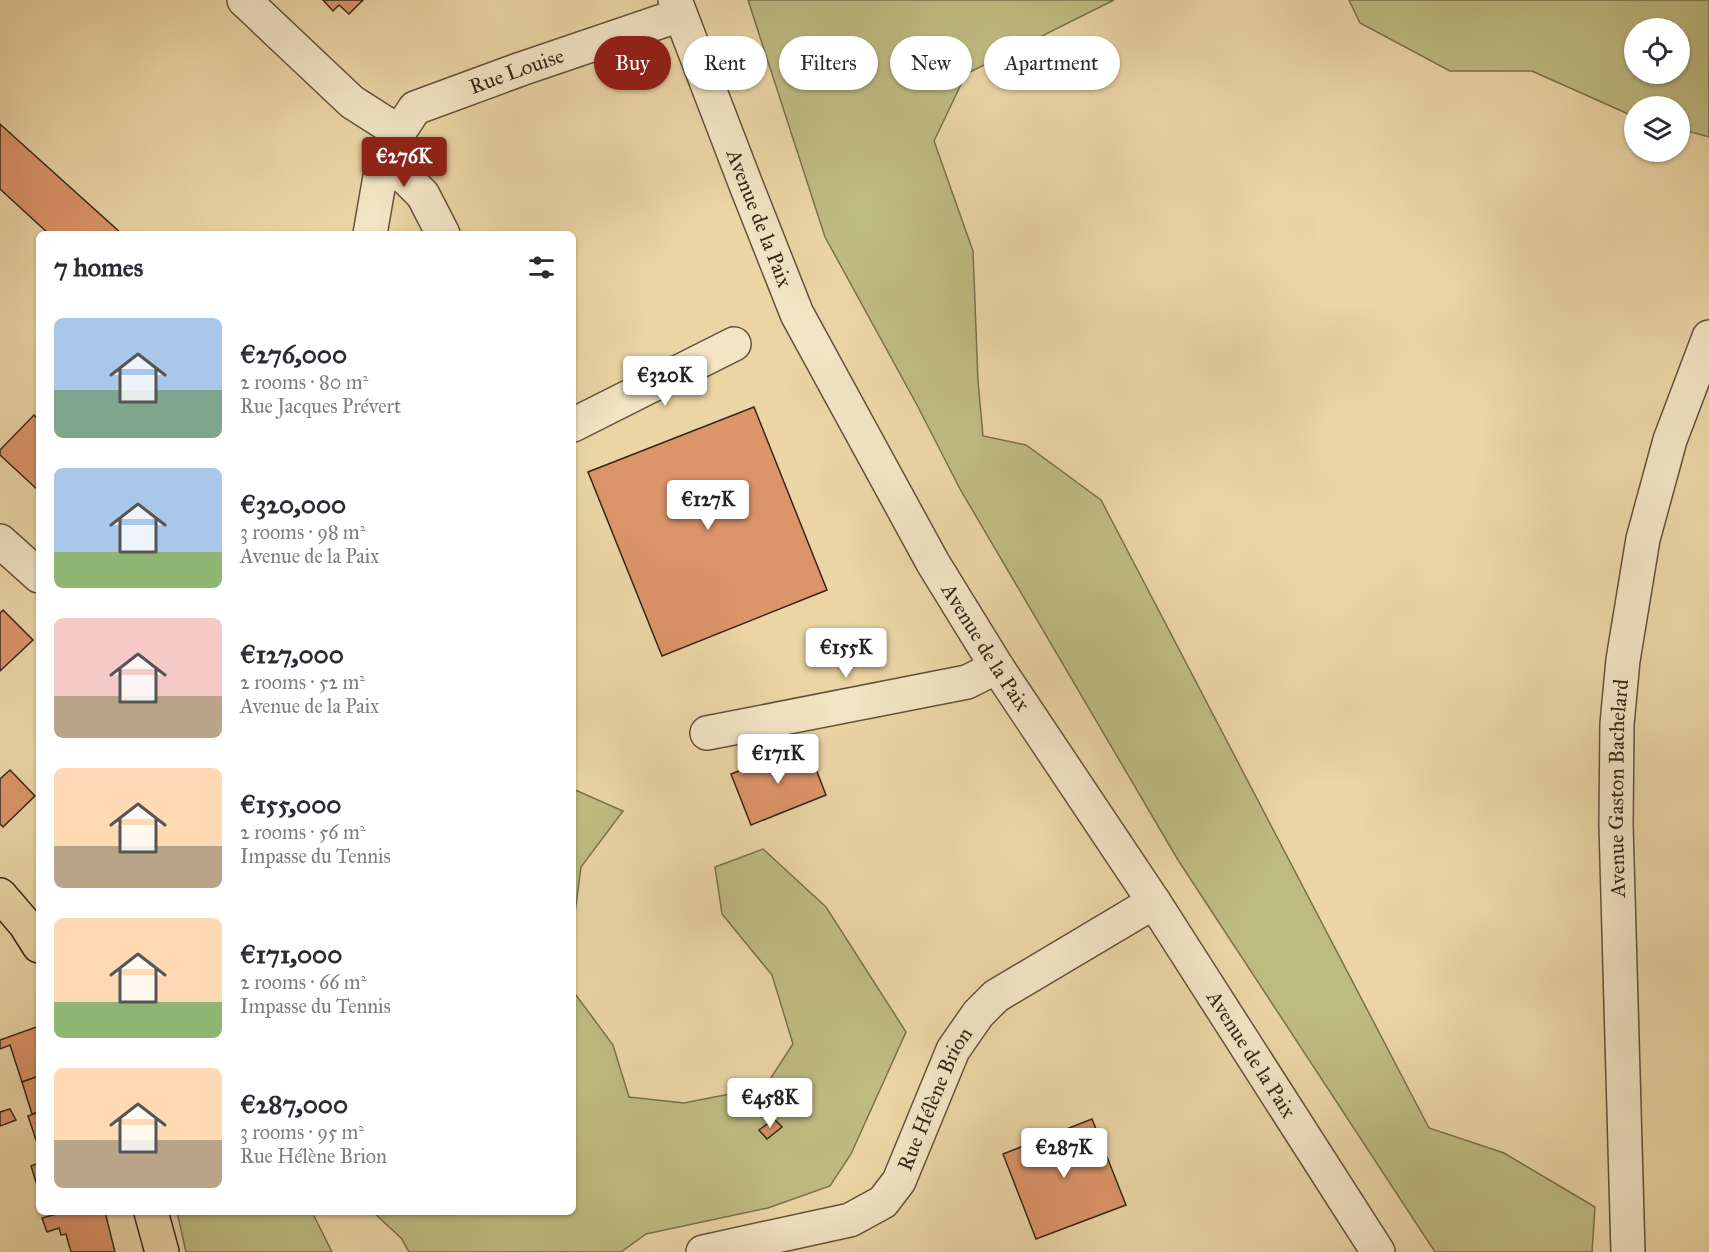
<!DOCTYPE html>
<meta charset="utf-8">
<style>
body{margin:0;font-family:"IM FELL Great Primer",serif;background:#f7f7f7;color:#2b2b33;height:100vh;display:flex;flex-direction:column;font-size:22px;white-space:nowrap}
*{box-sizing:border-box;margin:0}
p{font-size:20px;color:#7c7c81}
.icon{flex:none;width:33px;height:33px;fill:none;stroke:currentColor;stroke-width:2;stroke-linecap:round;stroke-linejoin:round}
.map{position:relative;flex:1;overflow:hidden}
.sheet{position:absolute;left:36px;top:231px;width:540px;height:984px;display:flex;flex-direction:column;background:#fff;border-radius:9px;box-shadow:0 2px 4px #0004}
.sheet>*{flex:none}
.guide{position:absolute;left:594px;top:36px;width:570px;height:54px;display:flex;gap:12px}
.tools{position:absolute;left:1624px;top:18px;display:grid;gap:12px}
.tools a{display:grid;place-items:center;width:66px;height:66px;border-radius:50%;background:#fff;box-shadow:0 2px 4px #0004;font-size:30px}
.price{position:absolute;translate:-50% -51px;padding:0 14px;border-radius:6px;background:#fff;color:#222;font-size:20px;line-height:39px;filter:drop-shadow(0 2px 3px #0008)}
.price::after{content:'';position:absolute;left:50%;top:36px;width:18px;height:14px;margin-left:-9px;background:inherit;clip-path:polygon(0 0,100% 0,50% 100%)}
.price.active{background:#8f2418;color:#fff}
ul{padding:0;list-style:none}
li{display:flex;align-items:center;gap:18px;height:150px;padding:0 18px}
li span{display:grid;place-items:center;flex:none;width:168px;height:120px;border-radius:9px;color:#555}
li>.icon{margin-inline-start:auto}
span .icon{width:72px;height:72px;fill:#fffc;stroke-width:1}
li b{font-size:26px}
h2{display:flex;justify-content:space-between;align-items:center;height:72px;padding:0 18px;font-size:26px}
.chip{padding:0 21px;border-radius:27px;background:#fff;box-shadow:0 2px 4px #0004;font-size:21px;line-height:54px}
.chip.active{background:#8f2418;color:#fff}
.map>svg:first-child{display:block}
.green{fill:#bebb81;stroke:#79714d;stroke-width:1.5;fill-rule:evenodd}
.building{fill:#dc9469;stroke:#342719;stroke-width:1.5}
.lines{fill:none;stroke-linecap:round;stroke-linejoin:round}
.minor-casing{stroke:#62523c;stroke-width:36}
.major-casing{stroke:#342719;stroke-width:36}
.minor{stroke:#f2e4c4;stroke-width:33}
.major{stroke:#ebd5a5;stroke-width:33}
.labels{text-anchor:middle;stroke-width:4.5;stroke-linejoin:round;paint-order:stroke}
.street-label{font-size:21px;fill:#342719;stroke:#f2e4c4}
</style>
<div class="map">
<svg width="1709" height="1252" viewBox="0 0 1709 1252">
<rect width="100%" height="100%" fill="#ebd5a5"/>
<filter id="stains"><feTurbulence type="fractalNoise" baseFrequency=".00333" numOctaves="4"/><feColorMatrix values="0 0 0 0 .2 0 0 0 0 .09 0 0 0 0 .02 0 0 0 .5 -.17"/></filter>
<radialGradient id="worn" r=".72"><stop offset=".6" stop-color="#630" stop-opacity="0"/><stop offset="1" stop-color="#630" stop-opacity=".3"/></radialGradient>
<g class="green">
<polygon points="748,0 1114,0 966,74 934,141 973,251 978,381 983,436 1026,445 1101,500 1429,1128 1504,1153 1595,1207 1592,1252 1435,1252 1178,860 960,489 917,405 825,237"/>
<path d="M 1349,0 L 1709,0 L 1709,137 L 1680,129 L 1680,106 L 1635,106 L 1635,117 L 1532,71 L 1450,71 L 1360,23 ZM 1680,28 L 1680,74 L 1635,74 L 1635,28 Z"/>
<polygon points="573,789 623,811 581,867 573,928"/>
<polygon points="763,849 826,907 906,1032 851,1154 830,1186 768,1208 646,1234 621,1252 409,1252 401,1238 373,1212 573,1212 573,991 613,1045 629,1097 684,1103 765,1087 793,1044 772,975 722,914 715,867"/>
<polygon points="177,1212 312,1212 332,1252 186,1252"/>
</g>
<g class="building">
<polygon points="323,0 363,0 349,14 339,5 333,11"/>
<polygon points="0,124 122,234 49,234 0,189"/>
<polygon points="754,407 827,590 662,656 588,472"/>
<polygon points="34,415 39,420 39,491 0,455 0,450"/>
<polygon points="3,610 33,640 0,671 0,613"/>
<polygon points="807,746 826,795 751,825 731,774"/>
<polygon points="10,770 35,796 3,827 0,824 0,779"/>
<polygon points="39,1026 39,1076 22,1082 10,1045 0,1049 0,1040"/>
<polygon points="39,1076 39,1112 32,1114 22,1082"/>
<polygon points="10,1109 16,1120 0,1126 0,1112"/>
<polygon points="39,1112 39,1149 28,1116"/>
<polygon points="774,1119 782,1127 767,1139 759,1130"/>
<polygon points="1092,1119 1126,1205 1036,1239 1003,1154"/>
<polygon points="39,1163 39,1184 37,1185 31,1166"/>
<polygon points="64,1212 105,1212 115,1252 71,1252 66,1234 61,1235 59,1228 47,1232 42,1218"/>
</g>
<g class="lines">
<g class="minor-casing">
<g id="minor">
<polyline points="244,0 352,102 399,132"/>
<path id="s1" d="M 675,0 L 746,185 L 797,314 L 933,563 L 997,667 L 1154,902 L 1378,1252"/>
<polyline points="382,165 406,178 423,195 443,234"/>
<path id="s2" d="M 370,234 L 382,165 L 399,132 L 415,108 L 521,69 L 680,15"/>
<polyline points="573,425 734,344"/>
<polyline points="0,541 39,576"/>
<polyline points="707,733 967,682 997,667"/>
<path id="s3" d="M 703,1252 L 850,1220 L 883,1202 L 899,1181 L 953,1050 L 978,1014 L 996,996 L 1154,902"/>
<path id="s4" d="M 1628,1252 L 1616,825 L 1617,724 L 1623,660 L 1643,539 L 1670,440 L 1709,337"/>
</g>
</g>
<g class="major-casing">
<g id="major">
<polyline points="0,895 25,924 39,946"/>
<polyline points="151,1212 162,1252"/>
</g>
</g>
<use href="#minor" class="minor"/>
<use href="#major" class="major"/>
</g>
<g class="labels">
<g class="street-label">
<text dy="7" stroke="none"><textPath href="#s2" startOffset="244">Rue Louise</textPath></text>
<text dy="7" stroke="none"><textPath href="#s1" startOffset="234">Avenue de la Paix</textPath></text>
<text dy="7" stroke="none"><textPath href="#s1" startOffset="720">Avenue de la Paix</textPath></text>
<text dy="7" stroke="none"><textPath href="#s4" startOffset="464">Avenue Gaston Bachelard</textPath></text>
<text dy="7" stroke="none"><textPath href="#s1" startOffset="1206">Avenue de la Paix</textPath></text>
<text dy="7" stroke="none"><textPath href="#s3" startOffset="304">Rue Hélène Brion</textPath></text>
</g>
</g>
<rect width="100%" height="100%" filter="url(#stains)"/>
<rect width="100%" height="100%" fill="url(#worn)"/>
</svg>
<div class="tools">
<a><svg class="icon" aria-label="locate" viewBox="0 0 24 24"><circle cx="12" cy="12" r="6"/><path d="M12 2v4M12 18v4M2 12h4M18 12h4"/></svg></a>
<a><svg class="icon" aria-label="layers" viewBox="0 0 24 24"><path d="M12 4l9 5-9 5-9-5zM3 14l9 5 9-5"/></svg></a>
</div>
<b class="price active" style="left:404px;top:188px">€276K</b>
<b class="price" style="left:665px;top:407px">€320K</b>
<b class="price" style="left:708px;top:531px">€127K</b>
<b class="price" style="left:846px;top:679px">€155K</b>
<b class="price" style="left:778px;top:785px">€171K</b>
<b class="price" style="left:770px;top:1129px">€458K</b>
<b class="price" style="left:1064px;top:1179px">€287K</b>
<div class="guide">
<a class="chip active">Buy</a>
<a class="chip">Rent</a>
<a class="chip">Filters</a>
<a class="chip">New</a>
<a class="chip">Apartment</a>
</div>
<section class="sheet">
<h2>7 homes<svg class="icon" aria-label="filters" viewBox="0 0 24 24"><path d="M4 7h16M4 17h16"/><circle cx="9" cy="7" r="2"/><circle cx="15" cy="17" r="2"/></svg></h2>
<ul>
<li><span style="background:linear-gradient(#a9c7e8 60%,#7fa58c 0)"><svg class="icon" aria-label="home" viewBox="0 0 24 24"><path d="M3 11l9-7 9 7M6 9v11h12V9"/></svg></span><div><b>€276,000</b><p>2 rooms · 80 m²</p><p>Rue Jacques Prévert</p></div></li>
<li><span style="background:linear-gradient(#a9c7e8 70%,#8fb573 0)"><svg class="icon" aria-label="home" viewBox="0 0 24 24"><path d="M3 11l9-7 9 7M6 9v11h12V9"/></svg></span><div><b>€320,000</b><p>3 rooms · 98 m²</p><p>Avenue de la Paix</p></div></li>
<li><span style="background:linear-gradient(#f6c9c9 65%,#b9a48a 0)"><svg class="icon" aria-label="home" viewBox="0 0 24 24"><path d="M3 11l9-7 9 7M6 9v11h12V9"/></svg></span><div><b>€127,000</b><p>2 rooms · 52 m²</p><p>Avenue de la Paix</p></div></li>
<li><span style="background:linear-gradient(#ffd9b3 65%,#b9a48a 0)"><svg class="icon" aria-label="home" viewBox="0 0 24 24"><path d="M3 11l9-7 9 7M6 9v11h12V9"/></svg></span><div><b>€155,000</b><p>2 rooms · 56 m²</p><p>Impasse du Tennis</p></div></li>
<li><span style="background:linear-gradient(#ffd9b3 70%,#8fb573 0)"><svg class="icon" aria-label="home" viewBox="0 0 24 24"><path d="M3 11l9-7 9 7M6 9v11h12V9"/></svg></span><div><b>€171,000</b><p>2 rooms · 66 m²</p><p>Impasse du Tennis</p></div></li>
<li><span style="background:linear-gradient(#ffd9b3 60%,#b9a48a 0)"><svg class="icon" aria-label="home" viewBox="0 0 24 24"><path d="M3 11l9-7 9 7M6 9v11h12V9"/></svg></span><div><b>€287,000</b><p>3 rooms · 95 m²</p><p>Rue Hélène Brion</p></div></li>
</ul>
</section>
</div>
